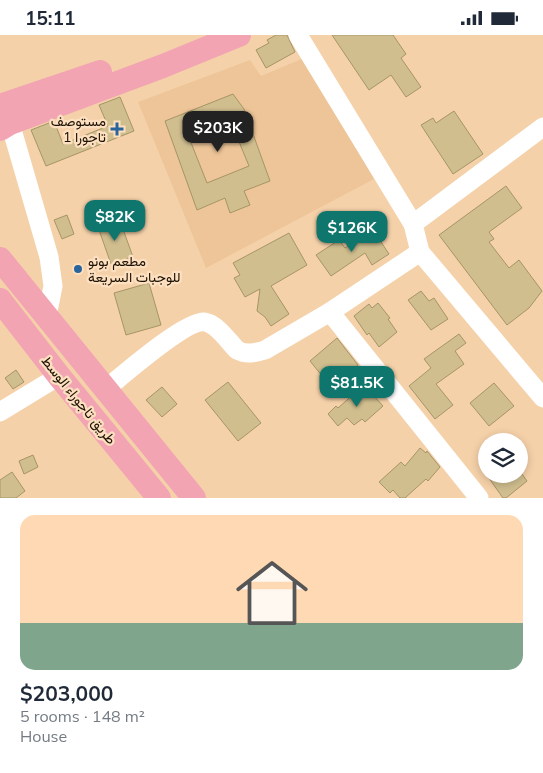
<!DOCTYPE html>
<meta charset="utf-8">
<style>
body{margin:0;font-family:Mulish,Vazirmatn,sans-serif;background:#f6f6f7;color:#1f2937;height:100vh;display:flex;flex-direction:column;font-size:19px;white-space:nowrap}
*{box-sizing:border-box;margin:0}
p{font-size:16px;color:#747a83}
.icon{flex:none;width:28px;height:28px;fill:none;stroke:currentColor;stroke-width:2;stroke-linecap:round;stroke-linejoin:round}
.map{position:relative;height:463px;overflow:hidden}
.sheet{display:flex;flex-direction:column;background:#fff;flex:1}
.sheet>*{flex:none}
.controls{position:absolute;left:478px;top:398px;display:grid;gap:10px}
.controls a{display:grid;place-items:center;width:50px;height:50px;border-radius:50%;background:#fff;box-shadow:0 2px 8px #0003;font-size:25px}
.price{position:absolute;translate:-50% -42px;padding:0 11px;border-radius:10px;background:#0f766e;color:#fff;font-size:16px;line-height:32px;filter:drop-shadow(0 1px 2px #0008)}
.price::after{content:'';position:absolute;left:50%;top:30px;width:15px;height:11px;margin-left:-8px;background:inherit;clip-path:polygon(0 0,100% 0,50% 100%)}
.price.on{background:#222;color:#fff}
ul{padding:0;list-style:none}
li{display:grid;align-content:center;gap:10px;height:265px;padding:0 20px}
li+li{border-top:1px solid #e0e1e3}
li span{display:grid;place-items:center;height:155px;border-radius:15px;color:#555}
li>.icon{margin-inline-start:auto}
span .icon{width:90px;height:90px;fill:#fffc;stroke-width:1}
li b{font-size:21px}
.status{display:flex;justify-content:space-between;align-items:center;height:35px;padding:0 25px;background:#fff;direction:ltr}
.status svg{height:14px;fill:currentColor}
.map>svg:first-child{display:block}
.built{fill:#eec598}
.building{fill:#d0be8f;stroke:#a69566;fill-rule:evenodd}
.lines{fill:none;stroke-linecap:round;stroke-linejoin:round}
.minor{stroke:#fff;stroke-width:19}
.major{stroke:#f2a4b3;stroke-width:24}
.poi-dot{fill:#2a649c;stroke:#fde0c0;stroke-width:2}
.labels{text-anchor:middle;stroke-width:4.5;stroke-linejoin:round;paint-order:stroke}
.poi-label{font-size:14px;fill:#1c1002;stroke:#fde0c0;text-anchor:end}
.street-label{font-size:14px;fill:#1c1002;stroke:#fde0c0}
</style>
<div class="status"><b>15:11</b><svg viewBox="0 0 49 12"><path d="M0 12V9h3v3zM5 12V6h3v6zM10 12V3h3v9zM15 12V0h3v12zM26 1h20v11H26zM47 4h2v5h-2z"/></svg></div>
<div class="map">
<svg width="543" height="463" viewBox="0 0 543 463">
<rect width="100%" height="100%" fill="#f5d1a9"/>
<polygon class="built" points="304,23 374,144 206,233 138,67 250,25 261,41"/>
<g class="building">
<polygon points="276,0 287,0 295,17 266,33 256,15 269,8 267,5"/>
<polygon points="332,0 393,0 406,19 401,23 421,52 406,62 391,40 369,55"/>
<path d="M 233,59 L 244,74 L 270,146 L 244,156 L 250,170 L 230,178 L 225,163 L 197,175 L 165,86 ZM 228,80 L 249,131 L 207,148 L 186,95 Z"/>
<polygon points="120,62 134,96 46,131 31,95 54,86 63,109 108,91 99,70"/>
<polygon points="454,76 483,119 453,139 421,90 433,83 436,88"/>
<polygon points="506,151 522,173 489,197 494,204 489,207 509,233 519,225 542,256 529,273 507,290 439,200"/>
<polygon points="67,180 74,199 62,204 54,185"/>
<polygon points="119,183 133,222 111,229 98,192"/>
<polygon points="373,195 389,219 372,230 365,218 331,241 316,220 339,205 345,213"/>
<polygon points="289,198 307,230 271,251 289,279 271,291 265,282 257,276 260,254 245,262 234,243 240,240 233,228"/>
<polygon points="149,248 161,290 126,300 114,258"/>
<polygon points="421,256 429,266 434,263 448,284 431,295 408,265"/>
<polygon points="378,268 390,283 388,284 397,297 379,312 369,298 367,300 354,281 369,269 372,273"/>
<polygon points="459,299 466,308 455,316 464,329 436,349 453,370 435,384 409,351 431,333 424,324"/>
<polygon points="337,303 358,330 331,352 310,326"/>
<polygon points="16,335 24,347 13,354 5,343"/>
<polygon points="228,347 261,388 238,406 205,365"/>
<polygon points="494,348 514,371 489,391 470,368"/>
<polygon points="364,350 383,371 365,387 362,384 354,390 347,383 338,391 328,379 336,371 338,373"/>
<polygon points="162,352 177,369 162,382 146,365"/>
<polygon points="420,413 426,418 427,416 440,432 428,446 426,444 405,463 400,463 393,455 390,458 379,447 401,427 405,431"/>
<polygon points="33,420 38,432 24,439 19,426"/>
<polygon points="12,437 25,456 16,463 0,463 0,445"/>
<polygon points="486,439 522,439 527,446 506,463 503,463"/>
</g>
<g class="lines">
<g class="minor">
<polyline points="298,0 413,189 420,217 543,363"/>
<polyline points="10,88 49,222 53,251 47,282"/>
<polyline points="413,189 543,92"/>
<polyline points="330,277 479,463"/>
<path d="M 107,353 C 123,340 187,284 205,287 C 217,289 228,306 237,315 C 246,320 255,318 265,315 L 330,277 L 420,217"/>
<polyline points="0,377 59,341"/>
</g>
<g class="major">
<polyline points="0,71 100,37"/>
<polyline points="0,94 10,88 163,31 239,0"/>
<polyline points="0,224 194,463"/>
<polyline points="0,265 59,341 159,463"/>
</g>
</g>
<g class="poi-dot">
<path d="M114.5 86.5h5v5h5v5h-5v5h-5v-5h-5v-5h5z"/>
<circle cx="78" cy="234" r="5"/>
</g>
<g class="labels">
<g class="poi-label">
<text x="106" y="91">مستوصف<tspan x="106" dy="16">تاجورا 1</tspan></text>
<text x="88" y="231" text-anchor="start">مطعم بونو<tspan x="88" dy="16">للوجبات السريعة</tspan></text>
</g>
<g class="street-label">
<text transform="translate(79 365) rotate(51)" y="5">طريق تاجوراء الوسط</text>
</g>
</g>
</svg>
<div class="controls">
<a><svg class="icon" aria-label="layers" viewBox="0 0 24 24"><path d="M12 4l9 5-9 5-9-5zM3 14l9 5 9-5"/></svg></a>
</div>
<b class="price on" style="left:218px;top:118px">$203K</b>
<b class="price" style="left:115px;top:207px">$82K</b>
<b class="price" style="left:352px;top:218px">$126K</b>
<b class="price" style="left:357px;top:373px">$81.5K</b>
</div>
<section class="sheet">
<ul>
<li><span style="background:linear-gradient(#ffd9b3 70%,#7fa58c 0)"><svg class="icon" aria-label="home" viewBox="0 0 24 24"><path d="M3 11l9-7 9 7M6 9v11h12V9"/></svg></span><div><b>$203,000</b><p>5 rooms · 148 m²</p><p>House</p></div></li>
</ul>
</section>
